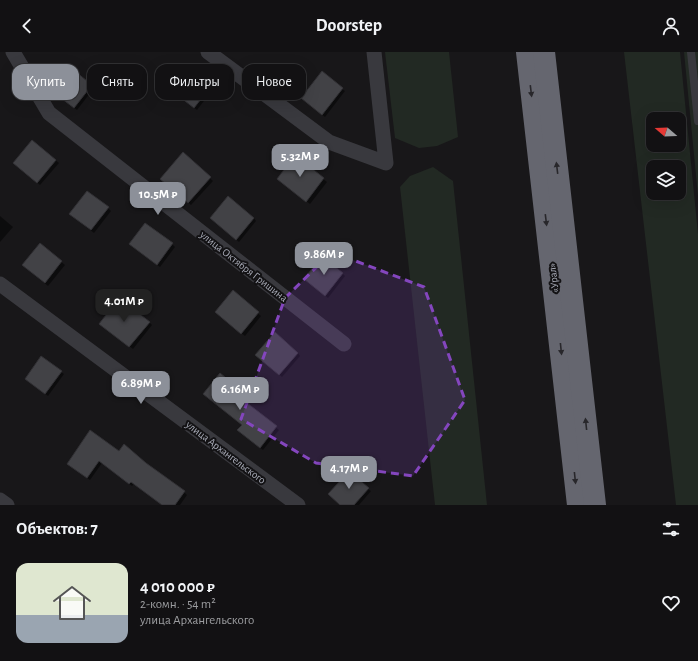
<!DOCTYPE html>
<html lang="ru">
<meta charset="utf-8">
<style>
body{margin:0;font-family:"Alegreya Sans",sans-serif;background:#1b1a1c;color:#f1f3f6;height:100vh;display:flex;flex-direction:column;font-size:15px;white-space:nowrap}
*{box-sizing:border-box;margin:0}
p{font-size:13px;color:#9c9da0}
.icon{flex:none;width:22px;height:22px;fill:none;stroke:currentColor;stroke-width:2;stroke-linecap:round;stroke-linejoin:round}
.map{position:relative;height:453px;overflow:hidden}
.details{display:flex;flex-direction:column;background:#121113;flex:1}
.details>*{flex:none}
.banner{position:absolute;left:12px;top:12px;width:400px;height:36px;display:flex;gap:8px}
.needle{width:26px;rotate:289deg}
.fabs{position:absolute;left:646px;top:60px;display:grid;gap:8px}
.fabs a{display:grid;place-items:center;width:40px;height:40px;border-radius:8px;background:#121113;box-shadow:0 4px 16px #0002,0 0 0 1px #313133;font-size:20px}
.price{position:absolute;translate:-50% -34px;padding:0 9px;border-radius:8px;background:#8c9099;color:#fff;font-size:13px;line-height:26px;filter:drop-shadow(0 1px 2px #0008)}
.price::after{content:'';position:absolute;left:50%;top:24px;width:12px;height:9px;margin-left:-6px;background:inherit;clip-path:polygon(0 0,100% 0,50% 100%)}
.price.current{background:#222;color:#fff}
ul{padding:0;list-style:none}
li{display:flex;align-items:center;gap:12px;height:100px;padding:0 16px}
li span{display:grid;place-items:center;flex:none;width:112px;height:80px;border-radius:12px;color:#555}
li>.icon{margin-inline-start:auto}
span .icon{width:48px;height:48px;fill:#fffc;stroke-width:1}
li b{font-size:17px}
h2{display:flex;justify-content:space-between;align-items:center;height:48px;padding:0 16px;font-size:17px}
.chip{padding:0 14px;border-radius:12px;background:#121113;box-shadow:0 4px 16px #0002,0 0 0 1px #313133;font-size:14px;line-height:36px}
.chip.current{background:#8c9099;color:#fff}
header{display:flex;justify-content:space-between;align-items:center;height:52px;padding:0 16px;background:#121113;font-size:18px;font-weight:600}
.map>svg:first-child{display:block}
.green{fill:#222923;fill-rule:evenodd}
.shadow{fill:#0007}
.building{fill:#424246;stroke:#323135}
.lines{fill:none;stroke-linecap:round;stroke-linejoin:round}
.lane{stroke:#39393e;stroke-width:8}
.street{stroke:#39393e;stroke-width:15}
.highway{stroke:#65666f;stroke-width:22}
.oneway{fill:#28272b}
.marked{fill:#8446be;fill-opacity:0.2;stroke:#8446be;stroke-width:3;stroke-dasharray:8 5;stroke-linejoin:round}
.labels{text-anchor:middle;stroke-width:4;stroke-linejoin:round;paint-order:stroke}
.street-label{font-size:11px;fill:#aaadb9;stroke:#131214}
</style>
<header><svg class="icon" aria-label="back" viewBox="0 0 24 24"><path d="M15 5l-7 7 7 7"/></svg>Doorstep<svg class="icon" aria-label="person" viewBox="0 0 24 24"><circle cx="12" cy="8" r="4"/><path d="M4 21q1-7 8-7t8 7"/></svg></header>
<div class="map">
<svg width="698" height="453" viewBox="0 0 698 453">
<rect width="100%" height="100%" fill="#181719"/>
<g class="green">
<polygon points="385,0 449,0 458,85 437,94 419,96 395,86"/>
<path d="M 624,0 L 680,0 L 698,182 L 698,453 L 676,453 ZM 653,67 L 679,67 L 679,93 L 653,93 ZM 653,115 L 679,115 L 679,141 L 653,141 Z"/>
<polygon points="684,0 698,0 698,144"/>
<polygon points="433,115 453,129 487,453 435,453 400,135 410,124"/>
</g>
<g class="shadow">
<polygon points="91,34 94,36 77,58 57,42"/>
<polygon points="210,35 213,37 197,58 171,37"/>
<polygon points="342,37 345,39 325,65 305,49"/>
<polygon points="32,89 59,111 40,133 14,111"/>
<polygon points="183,102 213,129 191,153 164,129"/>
<polygon points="295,105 327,130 310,152 281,129"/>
<polygon points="108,156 111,159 94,181 74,165"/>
<polygon points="0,164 13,175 0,190"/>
<polygon points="254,166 256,169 239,190 214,169"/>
<polygon points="40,192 65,213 48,234 26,216"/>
<polygon points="172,192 175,195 160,215 133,195"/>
<polygon points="342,221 345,224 328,246 305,227"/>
<polygon points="233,240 261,264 245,284 219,263"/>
<polygon points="149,270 152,273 133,297 103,274"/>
<polygon points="298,301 300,304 282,325 260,305"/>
<polygon points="61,320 64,322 48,344 29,329"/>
<polygon points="241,339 244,342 240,347 279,378 263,398 241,381 243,373 207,345"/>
<polygon points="119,400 145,411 184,440 187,443 180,453 163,453 134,432 132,434 102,411 90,428 71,414"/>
<polygon points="368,437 371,439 359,453 341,453"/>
</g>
<g class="building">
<polygon points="184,13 211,34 194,56 167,35"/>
<polygon points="71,16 92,33 74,56 53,40"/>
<polygon points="322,19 343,36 322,63 301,46"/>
<polygon points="32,88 56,108 37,131 13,111"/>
<polygon points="183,100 211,125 188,151 160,127"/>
<polygon points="295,103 324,126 306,150 277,127"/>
<polygon points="87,139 109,155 91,178 69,162"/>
<polygon points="228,144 254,166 236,188 210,166"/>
<polygon points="145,171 173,191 157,213 129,192"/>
<polygon points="40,191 62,209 45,231 22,213"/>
<polygon points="322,204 343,221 325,244 304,227"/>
<polygon points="233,238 259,260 241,282 215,260"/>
<polygon points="119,246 150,270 129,295 99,272"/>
<polygon points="275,280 298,301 279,323 255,303"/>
<polygon points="41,304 62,319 45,342 25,327"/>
<polygon points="220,321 242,339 238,344 277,374 260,396 237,378 242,373 203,342"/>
<polygon points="90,378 119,399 124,392 146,411 185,439 175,453 162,453 131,430 129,432 99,409 87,426 67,412"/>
<polygon points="349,419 369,436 354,453 340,453 328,442"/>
</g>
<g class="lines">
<polyline class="lane" points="691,0 698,69"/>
<g class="street">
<polyline points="13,0 49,61 344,292"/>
<polyline points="208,0 329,90 386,111 374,0"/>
<polyline points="0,232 298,453"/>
<polyline points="0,448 7,453"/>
</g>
<g class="highway">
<polyline points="527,0 578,453"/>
<polyline points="544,0 595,453"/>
</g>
</g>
<defs><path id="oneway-solid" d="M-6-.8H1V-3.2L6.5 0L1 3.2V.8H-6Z"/></defs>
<g class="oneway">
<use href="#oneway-solid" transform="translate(531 39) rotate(83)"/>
<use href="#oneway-solid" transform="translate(557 116) rotate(-97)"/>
<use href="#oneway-solid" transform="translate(546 168) rotate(83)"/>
<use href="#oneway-solid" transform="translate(561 297) rotate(84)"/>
<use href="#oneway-solid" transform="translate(586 372) rotate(-96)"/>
<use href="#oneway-solid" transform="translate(575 426) rotate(84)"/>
</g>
<path class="marked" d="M 332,200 L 424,235 L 465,348 L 413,424 L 316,411 L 241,367 L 285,246 Z"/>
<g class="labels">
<g class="street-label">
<text transform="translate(244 214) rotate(38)" y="4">улица Октября Гришина</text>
<text transform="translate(553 226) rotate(-97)" y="4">«Урал»</text>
<text transform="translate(226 400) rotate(37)" y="4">улица Архангельского</text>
</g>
</g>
</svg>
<div class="fabs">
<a><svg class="needle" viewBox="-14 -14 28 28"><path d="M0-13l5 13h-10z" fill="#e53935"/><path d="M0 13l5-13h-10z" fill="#9c9da0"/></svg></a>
<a><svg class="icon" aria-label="layers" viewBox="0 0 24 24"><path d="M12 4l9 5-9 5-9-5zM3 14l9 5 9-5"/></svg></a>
</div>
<b class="price" style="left:300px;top:126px">5.32M ₽</b>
<b class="price" style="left:158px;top:164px">10.5M ₽</b>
<b class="price" style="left:324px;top:224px">9.86M ₽</b>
<b class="price current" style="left:124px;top:271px">4.01M ₽</b>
<b class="price" style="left:141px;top:353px">6.89M ₽</b>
<b class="price" style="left:240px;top:359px">6.16M ₽</b>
<b class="price" style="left:349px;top:438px">4.17M ₽</b>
<div class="banner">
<a class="chip current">Купить</a>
<a class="chip">Снять</a>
<a class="chip">Фильтры</a>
<a class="chip">Новое</a>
</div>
</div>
<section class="details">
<h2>Объектов: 7<svg class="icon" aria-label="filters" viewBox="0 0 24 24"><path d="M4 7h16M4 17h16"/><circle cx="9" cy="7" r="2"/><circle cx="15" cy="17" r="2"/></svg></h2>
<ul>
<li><span style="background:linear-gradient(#dfe7d0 65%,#9aa5b1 0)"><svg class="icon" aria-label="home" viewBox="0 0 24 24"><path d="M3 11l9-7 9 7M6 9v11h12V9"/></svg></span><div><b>4 010 000 ₽</b><p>2-комн. · 54 m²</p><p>улица Архангельского</p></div><svg class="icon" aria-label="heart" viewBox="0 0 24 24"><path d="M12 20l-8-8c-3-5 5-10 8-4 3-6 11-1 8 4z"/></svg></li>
</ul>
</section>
